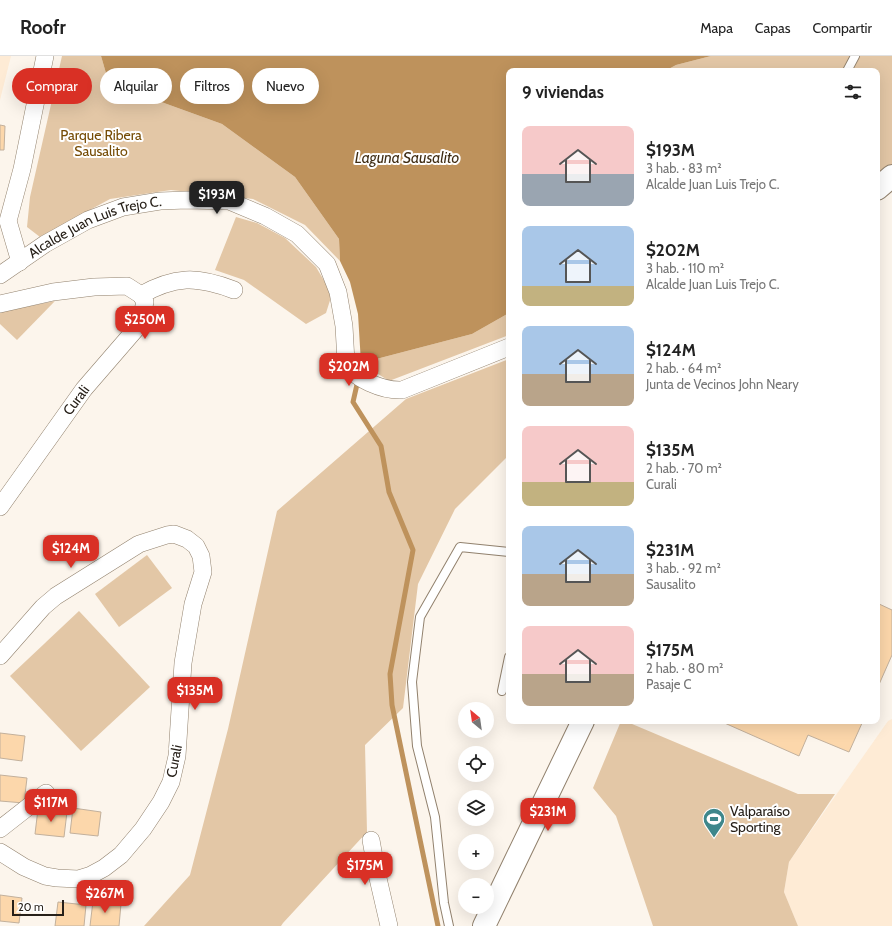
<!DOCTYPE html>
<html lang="es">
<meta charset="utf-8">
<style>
body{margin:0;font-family:Cabin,sans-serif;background:#f6f6f6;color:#222;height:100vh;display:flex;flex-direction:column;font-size:15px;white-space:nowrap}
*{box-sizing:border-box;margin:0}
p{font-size:13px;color:#767676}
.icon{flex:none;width:22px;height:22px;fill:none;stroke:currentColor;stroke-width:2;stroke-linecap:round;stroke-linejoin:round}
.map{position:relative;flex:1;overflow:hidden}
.details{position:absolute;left:506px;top:12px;width:374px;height:656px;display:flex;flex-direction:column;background:#fff;border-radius:8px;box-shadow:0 4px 16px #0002}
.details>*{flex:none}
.banner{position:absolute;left:12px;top:12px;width:380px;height:36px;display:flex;gap:8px}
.needle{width:26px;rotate:331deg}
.controls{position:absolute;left:458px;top:646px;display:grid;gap:8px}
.controls a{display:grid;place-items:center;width:36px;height:36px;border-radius:50%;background:#fff;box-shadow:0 4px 16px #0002;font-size:20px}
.scale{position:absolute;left:12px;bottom:10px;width:52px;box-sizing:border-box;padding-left:4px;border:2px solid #272019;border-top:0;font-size:11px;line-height:14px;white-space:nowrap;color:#272019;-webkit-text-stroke:3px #fff;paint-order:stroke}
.price{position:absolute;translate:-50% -34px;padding:0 9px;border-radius:8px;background:#d93025;color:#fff;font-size:13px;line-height:26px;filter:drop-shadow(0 1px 2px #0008)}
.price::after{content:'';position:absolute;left:50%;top:24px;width:12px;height:9px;margin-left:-6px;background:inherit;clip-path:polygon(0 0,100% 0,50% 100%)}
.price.selected{background:#222;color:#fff}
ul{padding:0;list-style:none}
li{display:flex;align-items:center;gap:12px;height:100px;padding:0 16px}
li span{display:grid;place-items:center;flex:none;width:112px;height:80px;border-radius:8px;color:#555}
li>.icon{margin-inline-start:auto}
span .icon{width:48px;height:48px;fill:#fffc;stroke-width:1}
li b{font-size:17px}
h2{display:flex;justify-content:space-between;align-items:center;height:48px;padding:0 16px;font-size:17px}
.tag{padding:0 14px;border-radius:18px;background:#fff;box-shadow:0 4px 16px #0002;font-size:14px;line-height:36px}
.tag.selected{background:#d93025;color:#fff}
header{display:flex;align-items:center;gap:24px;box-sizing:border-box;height:56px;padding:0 20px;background:#fff;border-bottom:1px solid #e0e0e0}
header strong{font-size:19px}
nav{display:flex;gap:22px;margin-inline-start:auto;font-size:14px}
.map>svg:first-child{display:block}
.built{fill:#feebd5}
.green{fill:#e3c7a6}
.water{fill:#be925c}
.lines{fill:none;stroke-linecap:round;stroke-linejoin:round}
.stream{stroke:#be925c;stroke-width:5}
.building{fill:#fcd7ab;stroke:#c2b09c}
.lane-casing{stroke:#91816d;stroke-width:10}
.street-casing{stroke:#91816d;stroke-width:18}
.secondary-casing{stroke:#91816d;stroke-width:24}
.lane{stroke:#fff;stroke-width:8}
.street{stroke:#fff;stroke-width:17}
.secondary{stroke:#fff;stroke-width:22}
.labels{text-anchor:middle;stroke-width:4;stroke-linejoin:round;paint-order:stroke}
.park-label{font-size:14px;fill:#754b04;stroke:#fff}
.street-label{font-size:14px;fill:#272019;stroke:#fff}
.poi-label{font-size:14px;fill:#272019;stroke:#fff;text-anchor:start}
.water-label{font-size:15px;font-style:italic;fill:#3f2c13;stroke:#fff}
</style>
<header>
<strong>Roofr</strong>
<nav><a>Mapa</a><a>Capas</a><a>Compartir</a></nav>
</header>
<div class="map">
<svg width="892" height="870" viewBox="0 0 892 870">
<rect width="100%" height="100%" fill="#fcf5ec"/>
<g class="built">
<polygon points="0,0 11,0 0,44"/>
<polygon points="892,663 892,870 798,870 784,836 789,806 888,665"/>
</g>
<g class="green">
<polygon points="62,0 101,0 110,31 153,43 222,68 295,121 339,183 340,205 305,169 253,143 171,134 110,143 40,181 27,171 30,141"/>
<polygon points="711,0 892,0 892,108 877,117 877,15 665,15 676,9"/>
<polygon points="236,161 257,167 285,182 316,211 332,238 326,257 306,268 244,224 215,214"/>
<polygon points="55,245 17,284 0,268 0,256"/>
<polygon points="509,257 509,279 389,325 361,307 472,278"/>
<polygon points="509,303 509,399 455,453 418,528 403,652 365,689 367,776 283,867 281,870 144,870 190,819 228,673 277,455 406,343"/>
<polygon points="147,499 172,532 119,571 95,538"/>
<polygon points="79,555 150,631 81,695 10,620"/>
<polygon points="621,665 625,665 798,738 835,738 789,806 784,836 798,870 653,870 616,760 593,732"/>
</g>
<polygon class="water" points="101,0 711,0 676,9 665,15 509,15 509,257 472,278 361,307 358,258 350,226 340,205 339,183 295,121 222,68 153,43 110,31"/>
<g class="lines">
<polyline class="stream" points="358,324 353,346 381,390 389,436 413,494 390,618 392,649 438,870"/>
</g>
<g class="building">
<polygon points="0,69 5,70 4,94 0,94"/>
<polygon points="877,547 892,554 892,599 877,633"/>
<polygon points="720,665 863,665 849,696 808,679 799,700"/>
<polygon points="0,677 25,680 22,705 0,702"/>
<polygon points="0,719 27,722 24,747 0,745"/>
<polygon points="73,752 101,756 98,780 70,777"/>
<polygon points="38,753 67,756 64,781 35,778"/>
<polygon points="0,839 22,842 19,867 0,865"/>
<polygon points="93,845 121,848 119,870 90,870"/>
<polygon points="58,846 86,849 84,870 55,870"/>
</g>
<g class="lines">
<g class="lane-casing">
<g id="lane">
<polyline points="847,15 855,0"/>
<polyline points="502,635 509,601"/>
<polyline points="449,870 444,847 435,761 417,690 412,626 420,561 460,491 509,496"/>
</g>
</g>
<g class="street-casing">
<g id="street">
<polyline points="20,206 8,165 22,113 45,0"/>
<path id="s1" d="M 0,219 L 45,188 L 88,164 L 123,151 L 160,145 L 187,144 L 229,145 L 265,160 L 297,178 L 327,208 L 338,236 L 344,270 L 346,306 C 352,323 384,335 402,334 L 509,291"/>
<path d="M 141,239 C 155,231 170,225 186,224 C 200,223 221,229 234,234"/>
<polyline points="0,248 53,236 94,231 127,230 141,239 145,246 142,258 135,274 84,333 0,451"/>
<polyline points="0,600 43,551 56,540 139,488 167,479 174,478 187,483 196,490 201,500 203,516 193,548 183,607 177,700 171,726 161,746 143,773 121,799 104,812 91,819 78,823 57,822 45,820 24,811 0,796"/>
<polyline points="0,773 46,737"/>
<polyline points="371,784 377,818 389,870"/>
</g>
</g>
<g class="secondary-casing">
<g id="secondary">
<polyline points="877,133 892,120"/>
<polyline points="484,870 583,665"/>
</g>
</g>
<use href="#lane" class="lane"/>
<use href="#street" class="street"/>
<use href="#secondary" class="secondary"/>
</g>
<defs>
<g id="stadium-pin" transform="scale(1.15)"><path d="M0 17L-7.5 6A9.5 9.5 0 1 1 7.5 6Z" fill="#3e878b" stroke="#fff"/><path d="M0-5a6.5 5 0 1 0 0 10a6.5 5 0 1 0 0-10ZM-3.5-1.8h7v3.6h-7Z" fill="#fff"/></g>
</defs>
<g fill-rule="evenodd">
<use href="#stadium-pin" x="714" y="763"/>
</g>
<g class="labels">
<g class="park-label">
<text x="101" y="84">Parque Ribera<tspan x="101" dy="16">Sausalito</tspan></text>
</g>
<g class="street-label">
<text dy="5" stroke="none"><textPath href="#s1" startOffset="108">Alcalde Juan Luis Trejo C.</textPath></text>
<text transform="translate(76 344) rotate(-53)" y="5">Curali</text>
<text transform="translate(174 705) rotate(-79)" y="5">Curali</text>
</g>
<g class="poi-label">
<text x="730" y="760">Valparaíso<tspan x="730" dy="16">Sporting</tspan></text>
</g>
<g class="water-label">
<text x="407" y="107">Laguna Sausalito</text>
</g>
</g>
</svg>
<div class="controls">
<a><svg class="needle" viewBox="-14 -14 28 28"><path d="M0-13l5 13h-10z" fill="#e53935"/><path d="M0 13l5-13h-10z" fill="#767676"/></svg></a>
<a><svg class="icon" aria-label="locate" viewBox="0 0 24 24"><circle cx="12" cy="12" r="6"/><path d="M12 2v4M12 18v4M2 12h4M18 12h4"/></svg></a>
<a><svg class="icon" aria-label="layers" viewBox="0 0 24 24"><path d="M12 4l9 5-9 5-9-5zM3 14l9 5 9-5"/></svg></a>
<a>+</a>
<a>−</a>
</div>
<div class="scale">20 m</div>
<b class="price selected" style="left:217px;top:159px">$193M</b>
<b class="price" style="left:145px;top:284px">$250M</b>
<b class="price" style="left:349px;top:331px">$202M</b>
<b class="price" style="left:71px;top:513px">$124M</b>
<b class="price" style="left:195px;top:655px">$135M</b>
<b class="price" style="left:51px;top:767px">$117M</b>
<b class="price" style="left:548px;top:776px">$231M</b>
<b class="price" style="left:365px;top:830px">$175M</b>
<b class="price" style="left:105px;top:858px">$267M</b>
<div class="banner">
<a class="tag selected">Comprar</a>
<a class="tag">Alquilar</a>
<a class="tag">Filtros</a>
<a class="tag">Nuevo</a>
</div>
<section class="details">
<h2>9 viviendas<svg class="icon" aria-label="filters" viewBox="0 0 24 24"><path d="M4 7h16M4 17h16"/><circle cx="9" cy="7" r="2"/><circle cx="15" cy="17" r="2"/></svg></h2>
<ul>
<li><span style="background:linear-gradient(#f6c9c9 60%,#9aa5b1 0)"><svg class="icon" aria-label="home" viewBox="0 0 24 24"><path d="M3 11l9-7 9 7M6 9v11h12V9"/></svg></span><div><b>$193M</b><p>3 hab. · 83 m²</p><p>Alcalde Juan Luis Trejo C.</p></div></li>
<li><span style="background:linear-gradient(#a9c7e8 75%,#c2b280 0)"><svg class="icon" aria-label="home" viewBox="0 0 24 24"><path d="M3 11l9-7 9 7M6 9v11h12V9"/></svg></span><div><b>$202M</b><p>3 hab. · 110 m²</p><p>Alcalde Juan Luis Trejo C.</p></div></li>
<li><span style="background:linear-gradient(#a9c7e8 60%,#b9a48a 0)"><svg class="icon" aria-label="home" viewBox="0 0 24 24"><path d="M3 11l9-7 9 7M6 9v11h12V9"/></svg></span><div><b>$124M</b><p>2 hab. · 64 m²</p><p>Junta de Vecinos John Neary</p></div></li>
<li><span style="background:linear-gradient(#f6c9c9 70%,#c2b280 0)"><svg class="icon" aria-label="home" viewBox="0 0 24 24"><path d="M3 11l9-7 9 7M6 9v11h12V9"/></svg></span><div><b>$135M</b><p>2 hab. · 70 m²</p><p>Curali</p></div></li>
<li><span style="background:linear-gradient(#a9c7e8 60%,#b9a48a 0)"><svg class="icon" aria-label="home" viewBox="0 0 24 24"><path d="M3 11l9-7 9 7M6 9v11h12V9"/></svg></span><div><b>$231M</b><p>3 hab. · 92 m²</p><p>Sausalito</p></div></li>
<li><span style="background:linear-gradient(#f6c9c9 60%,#b9a48a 0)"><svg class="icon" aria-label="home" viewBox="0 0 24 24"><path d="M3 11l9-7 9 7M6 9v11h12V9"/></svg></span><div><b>$175M</b><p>2 hab. · 80 m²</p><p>Pasaje C</p></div></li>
</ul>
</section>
</div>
